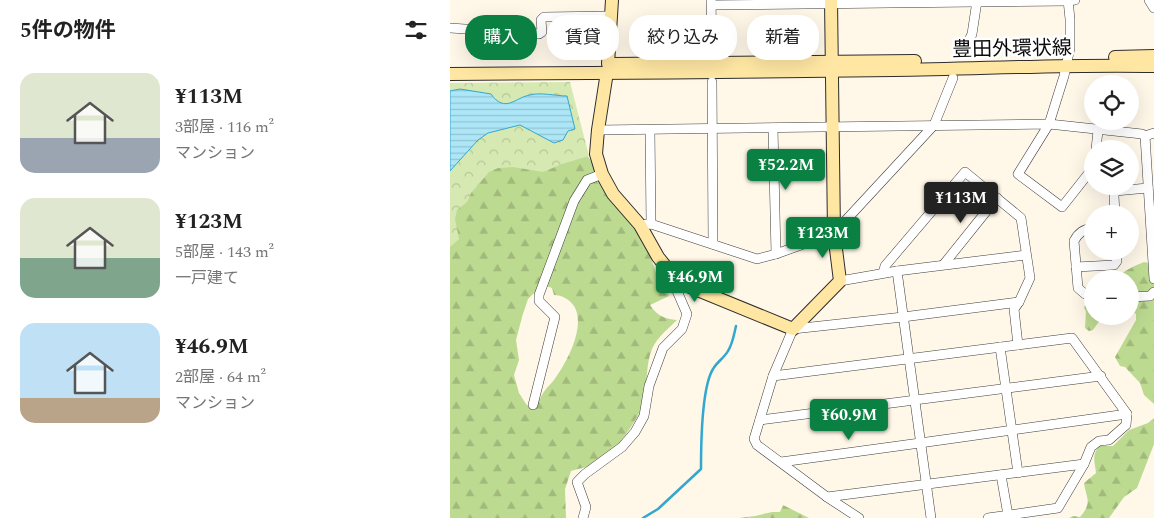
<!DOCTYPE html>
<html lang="ja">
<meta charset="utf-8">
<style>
body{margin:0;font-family:Spectral,"Noto Sans JP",serif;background:#f6f6f6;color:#222;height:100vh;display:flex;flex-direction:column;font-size:19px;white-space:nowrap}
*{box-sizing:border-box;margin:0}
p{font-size:16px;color:#767676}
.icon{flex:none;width:28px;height:28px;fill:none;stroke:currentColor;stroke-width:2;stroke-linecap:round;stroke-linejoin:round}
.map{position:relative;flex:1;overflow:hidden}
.drawer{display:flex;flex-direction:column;background:#fff;width:450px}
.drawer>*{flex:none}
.hud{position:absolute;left:15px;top:15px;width:475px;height:45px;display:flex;gap:10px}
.fabs{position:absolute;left:634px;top:75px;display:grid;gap:10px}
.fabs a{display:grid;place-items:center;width:55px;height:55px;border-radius:50%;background:#fff;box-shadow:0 5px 20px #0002;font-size:25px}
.price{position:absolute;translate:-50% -42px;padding:0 11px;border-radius:5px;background:#0b8043;color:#fff;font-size:16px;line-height:32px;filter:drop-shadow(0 1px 2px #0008)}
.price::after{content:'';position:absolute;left:50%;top:30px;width:15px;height:11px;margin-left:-8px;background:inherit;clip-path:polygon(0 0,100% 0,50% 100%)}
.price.on{background:#222;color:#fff}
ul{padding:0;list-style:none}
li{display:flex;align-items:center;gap:15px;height:125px;padding:0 20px}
li span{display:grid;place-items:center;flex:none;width:140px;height:100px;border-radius:15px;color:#555}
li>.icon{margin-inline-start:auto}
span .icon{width:60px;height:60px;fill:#fffc;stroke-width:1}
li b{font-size:21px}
h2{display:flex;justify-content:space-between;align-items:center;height:60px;padding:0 20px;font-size:21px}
.pill{padding:0 18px;border-radius:20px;background:#fff;box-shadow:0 5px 20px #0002;font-size:18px;line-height:45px}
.pill.on{background:#0b8043;color:#fff}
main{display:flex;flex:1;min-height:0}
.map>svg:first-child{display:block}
.forest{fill:url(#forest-firs)}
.park{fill:url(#park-crowns)}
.water{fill:url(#water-rules);stroke:#32a8cf}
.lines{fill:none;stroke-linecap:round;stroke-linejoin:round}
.stream{stroke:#32a8cf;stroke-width:2.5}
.street-casing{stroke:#3e3e3e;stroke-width:10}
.secondary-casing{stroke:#2d2d2d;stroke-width:14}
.street{stroke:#fff;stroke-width:9}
.secondary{stroke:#ffe7a3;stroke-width:12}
.labels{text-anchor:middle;stroke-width:5;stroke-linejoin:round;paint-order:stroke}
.street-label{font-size:20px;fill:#0b0b0b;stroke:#fff}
</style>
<main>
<section class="drawer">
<h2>5件の物件<svg class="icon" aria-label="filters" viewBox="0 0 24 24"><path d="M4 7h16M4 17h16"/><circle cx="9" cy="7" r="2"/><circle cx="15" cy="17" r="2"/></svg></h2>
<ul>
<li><span style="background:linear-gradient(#dfe7d0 65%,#9aa5b1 0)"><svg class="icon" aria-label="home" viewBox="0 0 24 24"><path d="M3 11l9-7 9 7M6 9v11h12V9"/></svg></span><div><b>¥113M</b><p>3部屋 · 116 m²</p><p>マンション</p></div></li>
<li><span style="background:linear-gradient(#dfe7d0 60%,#7fa58c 0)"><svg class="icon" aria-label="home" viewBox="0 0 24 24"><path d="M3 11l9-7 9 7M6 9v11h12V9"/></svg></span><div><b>¥123M</b><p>5部屋 · 143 m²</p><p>一戸建て</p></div></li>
<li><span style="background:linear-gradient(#bfe0f5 75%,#b9a48a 0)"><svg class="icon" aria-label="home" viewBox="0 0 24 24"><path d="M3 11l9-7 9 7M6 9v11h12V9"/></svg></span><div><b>¥46.9M</b><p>2部屋 · 64 m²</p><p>マンション</p></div></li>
</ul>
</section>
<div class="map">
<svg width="704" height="518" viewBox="0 0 704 518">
<defs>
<pattern id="forest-firs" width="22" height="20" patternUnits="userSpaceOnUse" patternTransform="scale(1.25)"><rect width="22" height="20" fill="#bdda91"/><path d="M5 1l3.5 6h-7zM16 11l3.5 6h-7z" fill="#a1ba7c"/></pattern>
<pattern id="park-crowns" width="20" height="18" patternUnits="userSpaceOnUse" patternTransform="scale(1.25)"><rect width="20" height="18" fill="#d7e9b2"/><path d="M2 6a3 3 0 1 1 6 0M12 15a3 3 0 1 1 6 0" fill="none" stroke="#b7c698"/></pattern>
<pattern id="water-rules" width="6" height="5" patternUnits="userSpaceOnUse" patternTransform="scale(1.25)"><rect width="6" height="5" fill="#ace6f7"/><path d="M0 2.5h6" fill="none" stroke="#93c4d2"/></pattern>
</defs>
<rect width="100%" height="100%" fill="#fff7e8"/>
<g class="forest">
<path d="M 126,140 C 133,151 143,160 146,173 L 137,178 L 88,289 L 78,299 L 72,317 L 66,340 L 69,360 L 64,375 L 69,393 L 76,404 L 85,410 C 88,403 91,395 96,389 C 99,385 103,382 106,377 C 118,360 136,325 124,306 C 119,299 112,295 104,295 L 102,288 L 96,286 L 134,186 L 149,178 L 193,237 L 208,278 L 214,285 L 219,296 L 200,305 C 207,316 215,319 227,320 C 218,329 207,337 202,349 C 195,366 198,385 194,402 C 189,419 163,455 147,463 C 140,467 130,468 121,471 L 115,489 L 116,518 L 0,518 L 0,184 Z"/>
<path d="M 694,262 L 704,264 L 704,404 L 694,395 L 690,383 L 675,367 L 670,366 L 665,357 L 686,320 L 686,314 L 680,311 L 680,279 L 667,279 C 673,270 685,266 694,262 Z"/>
<polygon points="642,299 642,316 658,316 650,320 643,330 639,331 635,328 636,312 634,307"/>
<path d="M 704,418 L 704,444 L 687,488 L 674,497 L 659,518 L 619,518 L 623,516 L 630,517 C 643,502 636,498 634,483 L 646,473 C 645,463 641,454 650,446 L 663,446 L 679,430 L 698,423 Z"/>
<polygon points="333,505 359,518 289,518 305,516 322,512 330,512"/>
</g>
<polygon class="park" points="120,82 139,156 112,164 93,172 63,167 48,168 39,172 21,193 17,202 7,210 5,219 9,239 0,247 0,83"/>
<path class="water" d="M 10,89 L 41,94 C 55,114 66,97 80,95 C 91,92 106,96 117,96 L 125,129 L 118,131 L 113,140 L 104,143 L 70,125 L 38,133 L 28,140 L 0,171 L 0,91 Z"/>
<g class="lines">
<path class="stream" d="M 193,518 L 208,509 L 251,469 C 251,446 252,387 263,369 C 267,362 274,358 278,351 C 283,343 284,334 286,326"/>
<g class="street-casing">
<g id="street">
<polyline points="261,0 262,50"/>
<polyline points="618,0 620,19 620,48 614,76 599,124 568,174 612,207 642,169"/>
<polyline points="699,0 704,8"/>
<polyline points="262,5 618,1 625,0"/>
<polyline points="0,28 89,34 92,32 91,20 94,17 161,16"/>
<polyline points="514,51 522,34 527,1"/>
<polyline points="262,82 263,244"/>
<polyline points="323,128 326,254"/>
<polyline points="148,130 599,124 692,134 695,136 704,133"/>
<polyline points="200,130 201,224"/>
<polyline points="695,136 704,279"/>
<polyline points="646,149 648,131"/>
<polyline points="665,214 664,196 665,191 698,188"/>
<polyline points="190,225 201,224 307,259 326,254 384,233 484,125 503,78"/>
<path d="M 642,228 C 634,229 628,233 624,241 L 628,288 L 635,294 L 642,296"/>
<polyline points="494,264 547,198"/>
<polyline points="626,267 664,265 667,261 666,251"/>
<polyline points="447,271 481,518"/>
<polyline points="433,273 435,266 515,172 571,218 580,278 569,302 564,309 568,345"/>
<polyline points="390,281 447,271 576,255"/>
<polyline points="680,297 700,296 704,292"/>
<polyline points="550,347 568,473"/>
<polyline points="323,376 622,338 677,414 676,425 659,440 649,441 641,447 634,464 608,508 538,518"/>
<polyline points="83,405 105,317 89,301 89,295 124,201 137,180 152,174"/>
<polyline points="310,420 651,376"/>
<polyline points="331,462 470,443 677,414"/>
<polyline points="551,475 558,515"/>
<polyline points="377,497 634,464"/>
<polyline points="133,518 136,507 127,482 135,474 172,447 185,432 194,416 199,386 213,348 232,329 237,314 224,284 228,282"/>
<polyline points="409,518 377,497 307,445 304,439 323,376 343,329 453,317 569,302"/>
</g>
</g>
<g class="secondary-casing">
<g id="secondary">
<polyline points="665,57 704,56"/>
<polyline points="158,64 162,0"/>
<polyline points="162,64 465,61"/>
<polyline points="157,72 148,130 146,154 152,174 163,194 190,225 208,257 228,282 343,329 390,281 384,233 381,0"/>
<path d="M 0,74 C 148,73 295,72 443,70 C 530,69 617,64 704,66"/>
</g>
</g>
<use href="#street" class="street"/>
<use href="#secondary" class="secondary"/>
</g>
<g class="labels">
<g class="street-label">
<text transform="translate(562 48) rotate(-1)" y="7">豊田外環状線</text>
</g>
</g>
</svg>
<div class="fabs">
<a><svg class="icon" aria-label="locate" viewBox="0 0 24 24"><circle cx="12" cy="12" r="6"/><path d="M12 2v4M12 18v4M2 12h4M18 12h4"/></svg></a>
<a><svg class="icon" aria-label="layers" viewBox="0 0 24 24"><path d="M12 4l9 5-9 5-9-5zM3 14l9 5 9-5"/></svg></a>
<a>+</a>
<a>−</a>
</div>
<b class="price" style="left:336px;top:191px">¥52.2M</b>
<b class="price on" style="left:511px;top:224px">¥113M</b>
<b class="price" style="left:373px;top:259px">¥123M</b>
<b class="price" style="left:245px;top:303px">¥46.9M</b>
<b class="price" style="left:399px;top:441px">¥60.9M</b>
<div class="hud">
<a class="pill on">購入</a>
<a class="pill">賃貸</a>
<a class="pill">絞り込み</a>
<a class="pill">新着</a>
</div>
</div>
</main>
